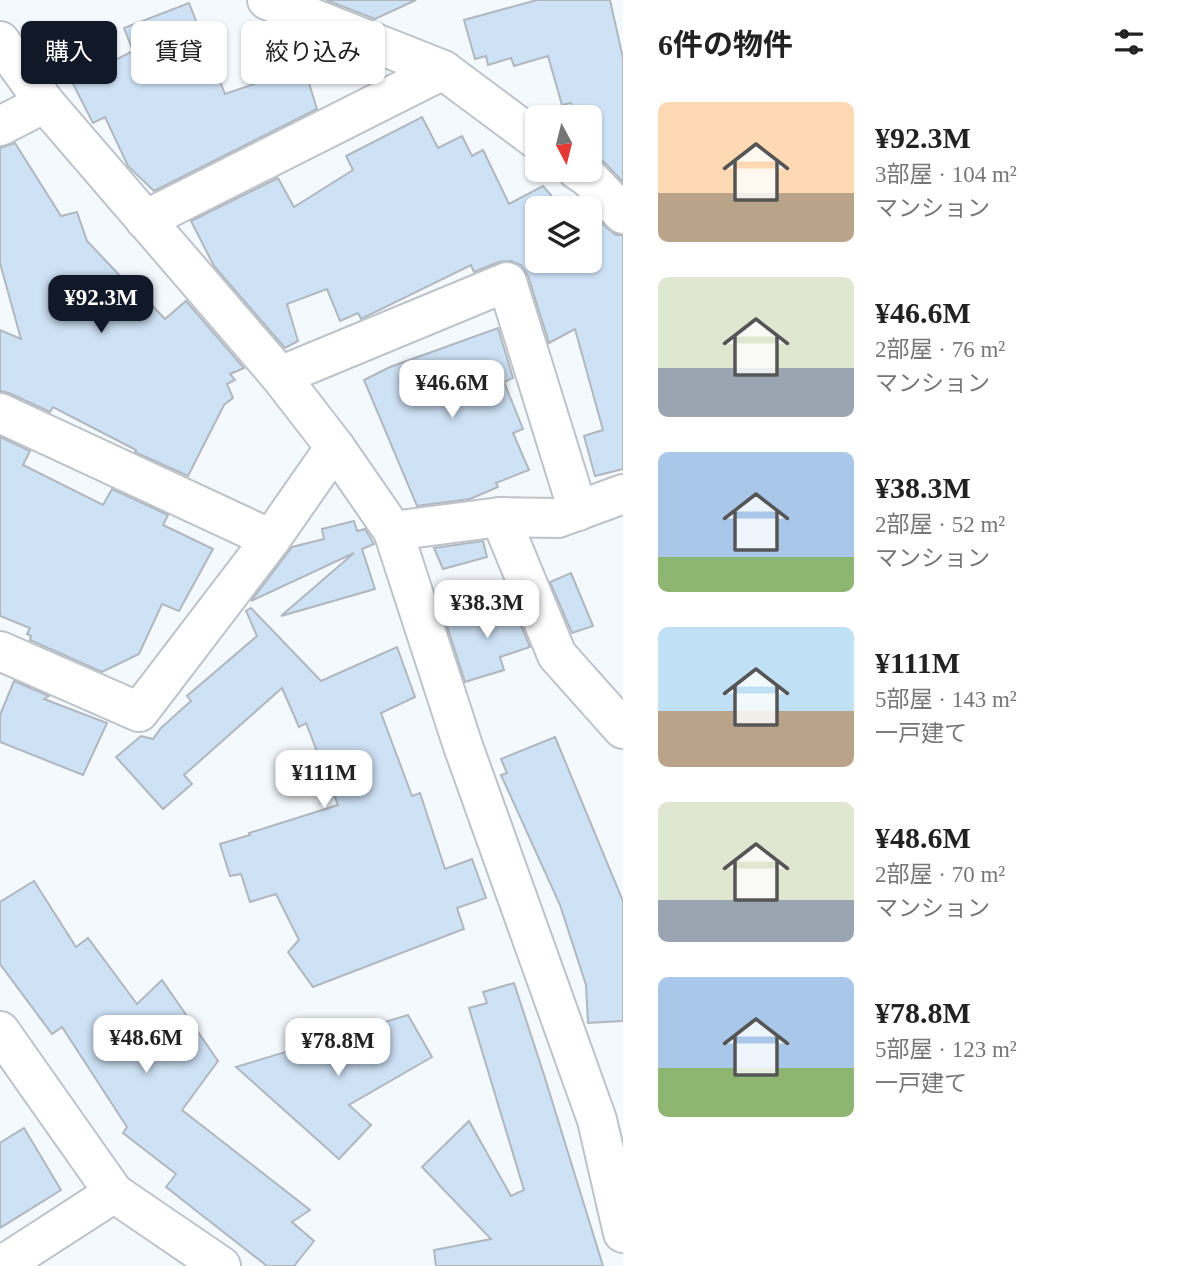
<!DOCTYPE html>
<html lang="ja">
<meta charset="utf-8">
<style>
body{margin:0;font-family:"Times New Roman","Noto Sans JP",serif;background:#f6f6f6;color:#222;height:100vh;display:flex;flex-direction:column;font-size:26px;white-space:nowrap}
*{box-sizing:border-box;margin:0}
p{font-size:23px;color:#767676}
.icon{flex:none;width:38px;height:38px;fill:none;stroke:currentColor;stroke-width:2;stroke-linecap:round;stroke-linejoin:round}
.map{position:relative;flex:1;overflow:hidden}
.panel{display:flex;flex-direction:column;background:#fff;width:560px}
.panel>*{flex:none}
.top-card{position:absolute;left:21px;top:21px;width:497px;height:63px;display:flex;gap:14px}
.needle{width:46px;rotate:173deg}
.fabs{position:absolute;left:525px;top:105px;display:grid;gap:14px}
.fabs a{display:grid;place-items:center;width:77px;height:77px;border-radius:10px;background:#fff;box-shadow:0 2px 5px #0004;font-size:35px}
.price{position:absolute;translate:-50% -60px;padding:0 16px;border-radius:14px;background:#fff;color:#222;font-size:23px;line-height:46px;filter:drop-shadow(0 2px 4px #0008)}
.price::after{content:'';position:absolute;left:50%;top:42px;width:21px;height:16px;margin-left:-10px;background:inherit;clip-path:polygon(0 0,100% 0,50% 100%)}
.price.current{background:#111827;color:#fff}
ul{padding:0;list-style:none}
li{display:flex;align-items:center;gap:21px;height:175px;padding:0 35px}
li span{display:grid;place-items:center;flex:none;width:196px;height:140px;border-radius:10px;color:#555}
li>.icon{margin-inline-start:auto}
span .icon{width:84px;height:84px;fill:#fffc;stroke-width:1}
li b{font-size:30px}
h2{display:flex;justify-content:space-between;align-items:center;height:84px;padding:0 35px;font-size:30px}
.chip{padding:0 24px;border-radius:10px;background:#fff;box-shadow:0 2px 5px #0004;font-size:24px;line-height:63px}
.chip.current{background:#111827;color:#fff}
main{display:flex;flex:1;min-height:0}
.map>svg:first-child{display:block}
.building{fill:#cee2f6;stroke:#b1b7be;stroke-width:2}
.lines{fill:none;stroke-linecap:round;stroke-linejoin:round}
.minor-casing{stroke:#bdc3c9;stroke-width:42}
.minor{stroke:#fff;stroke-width:38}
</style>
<main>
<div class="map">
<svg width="623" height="1266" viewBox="0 0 623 1266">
<rect width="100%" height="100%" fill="#f4f9fe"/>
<g class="building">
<polygon points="326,0 416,0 375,19"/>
<polygon points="537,0 610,0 623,58 623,182 605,163 590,152 590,117 575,117 571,103 562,105 548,56 514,66 511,58 488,65 486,56 475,59 464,20"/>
<polygon points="189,3 225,94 304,67 317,109 154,191 128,166 105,117 93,123 72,82 133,51 124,28"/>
<polygon points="422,117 438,148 462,136 472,156 483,150 509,204 543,186 562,208 537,208 537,261 590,261 590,211 608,229 616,235 623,235 623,469 595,476 584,436 603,430 575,329 549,343 528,276 521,265 511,261 499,262 474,272 471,265 361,319 358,313 340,321 327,289 287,304 298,341 285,348 214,266 191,221 278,178 294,207 353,170 346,156"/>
<polygon points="15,143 61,216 77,212 87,241 125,281 127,279 165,319 186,301 244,368 230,374 235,380 227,384 233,398 224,405 188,476 135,452 136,450 53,407 50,412 9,393 0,391 0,330 21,339 0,263 0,148"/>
<polygon points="498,328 513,378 504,382 523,429 513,433 529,470 496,483 498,487 470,499 417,506 364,380 390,367"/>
<polygon points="0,437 30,451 23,465 103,505 112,489 168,515 163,525 213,549 179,611 162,604 139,654 102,672 30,640 31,636 27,634 30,628 0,616"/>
<polygon points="354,521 357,531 365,529 374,544 362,549 375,589 281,616 354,553 251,601 292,547 324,539 322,529"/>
<polygon points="483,541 487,557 443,569 434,548"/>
<polygon points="571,573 593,626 572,633 550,582"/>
<polygon points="510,599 530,647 500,657 504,670 465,682 447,626"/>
<polygon points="251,608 321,681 397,647 415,697 381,713 412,796 420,793 445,869 472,859 486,898 457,908 464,929 313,987 288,952 299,940 276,894 250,902 241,874 230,876 220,844 250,835 249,833 338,805 306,723 299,727 282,688 184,775 192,784 163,809 116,757 141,736 153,739 161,728 191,701 187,696 257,636 246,611"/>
<polygon points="14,681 49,696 44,699 107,723 83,775 0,742 0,715"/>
<polygon points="555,737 623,901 623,1021 588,1023 586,985 560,905 501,775 507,773 501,759"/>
<polygon points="34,881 76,947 88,938 137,1004 162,980 218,1061 182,1110 310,1210 292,1222 314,1241 294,1266 267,1266 166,1187 176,1174 123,1133 127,1127 62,1027 52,1034 0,964 0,902"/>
<polygon points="514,983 545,1078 603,1266 436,1266 434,1250 491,1239 422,1167 469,1121 511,1196 524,1190 469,1008 487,1003 483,992"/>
<polygon points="408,1015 432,1057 349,1105 371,1125 339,1159 236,1067"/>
<polygon points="24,1128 61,1190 0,1228 0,1143"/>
</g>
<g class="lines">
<g class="minor-casing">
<g id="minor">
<polyline points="267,0 443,70 537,140"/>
<polyline points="0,41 45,103 0,126"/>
<polyline points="45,103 280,376 507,282 578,511"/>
<polyline points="577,170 589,178 623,214"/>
<polyline points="145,220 443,70"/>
<polyline points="280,376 335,447 393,531"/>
<polyline points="0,413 271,539"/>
<polyline points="623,494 558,518 500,517 393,531 463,746 597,1120 623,1233"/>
<polyline points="500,517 557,655 623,729"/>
<polyline points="0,651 139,712 271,539 335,447"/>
<polyline points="0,1031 114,1193 221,1266"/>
<polyline points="1,1266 114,1193"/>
</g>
</g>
<use href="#minor" class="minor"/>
</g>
</svg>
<div class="fabs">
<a><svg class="needle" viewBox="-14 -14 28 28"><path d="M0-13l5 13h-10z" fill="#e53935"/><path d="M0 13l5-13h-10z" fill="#767676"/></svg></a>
<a><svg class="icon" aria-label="layers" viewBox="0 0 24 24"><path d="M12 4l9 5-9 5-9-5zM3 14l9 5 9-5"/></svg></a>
</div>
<b class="price current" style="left:101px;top:335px">¥92.3M</b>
<b class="price" style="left:452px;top:420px">¥46.6M</b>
<b class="price" style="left:487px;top:640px">¥38.3M</b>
<b class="price" style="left:324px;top:810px">¥111M</b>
<b class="price" style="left:146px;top:1075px">¥48.6M</b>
<b class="price" style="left:338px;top:1078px">¥78.8M</b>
<div class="top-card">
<a class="chip current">購入</a>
<a class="chip">賃貸</a>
<a class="chip">絞り込み</a>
</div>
</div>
<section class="panel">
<h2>6件の物件<svg class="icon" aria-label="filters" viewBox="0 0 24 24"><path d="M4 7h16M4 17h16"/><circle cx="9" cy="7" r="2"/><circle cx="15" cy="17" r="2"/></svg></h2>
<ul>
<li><span style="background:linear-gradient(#ffd9b3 65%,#b9a48a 0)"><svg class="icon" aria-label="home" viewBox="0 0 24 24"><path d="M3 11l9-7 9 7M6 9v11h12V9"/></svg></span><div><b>¥92.3M</b><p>3部屋 · 104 m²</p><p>マンション</p></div></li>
<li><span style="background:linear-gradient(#dfe7d0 65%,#9aa5b1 0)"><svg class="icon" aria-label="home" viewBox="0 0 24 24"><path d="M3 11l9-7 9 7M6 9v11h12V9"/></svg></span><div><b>¥46.6M</b><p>2部屋 · 76 m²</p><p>マンション</p></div></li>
<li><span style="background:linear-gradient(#a9c7e8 75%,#8fb573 0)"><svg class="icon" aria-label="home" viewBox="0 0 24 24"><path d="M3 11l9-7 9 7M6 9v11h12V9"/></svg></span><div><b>¥38.3M</b><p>2部屋 · 52 m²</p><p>マンション</p></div></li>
<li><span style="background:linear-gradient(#bfe0f5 60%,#b9a48a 0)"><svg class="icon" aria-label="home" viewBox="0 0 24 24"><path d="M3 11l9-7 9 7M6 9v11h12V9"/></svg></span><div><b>¥111M</b><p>5部屋 · 143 m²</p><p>一戸建て</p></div></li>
<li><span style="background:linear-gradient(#dfe7d0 70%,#9aa5b1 0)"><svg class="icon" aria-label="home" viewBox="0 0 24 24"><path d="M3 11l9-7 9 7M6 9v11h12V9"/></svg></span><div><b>¥48.6M</b><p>2部屋 · 70 m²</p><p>マンション</p></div></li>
<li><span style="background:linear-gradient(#a9c7e8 65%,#8fb573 0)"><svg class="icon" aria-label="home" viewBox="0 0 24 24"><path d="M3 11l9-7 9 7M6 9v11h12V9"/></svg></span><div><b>¥78.8M</b><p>5部屋 · 123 m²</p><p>一戸建て</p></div></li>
</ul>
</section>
</main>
